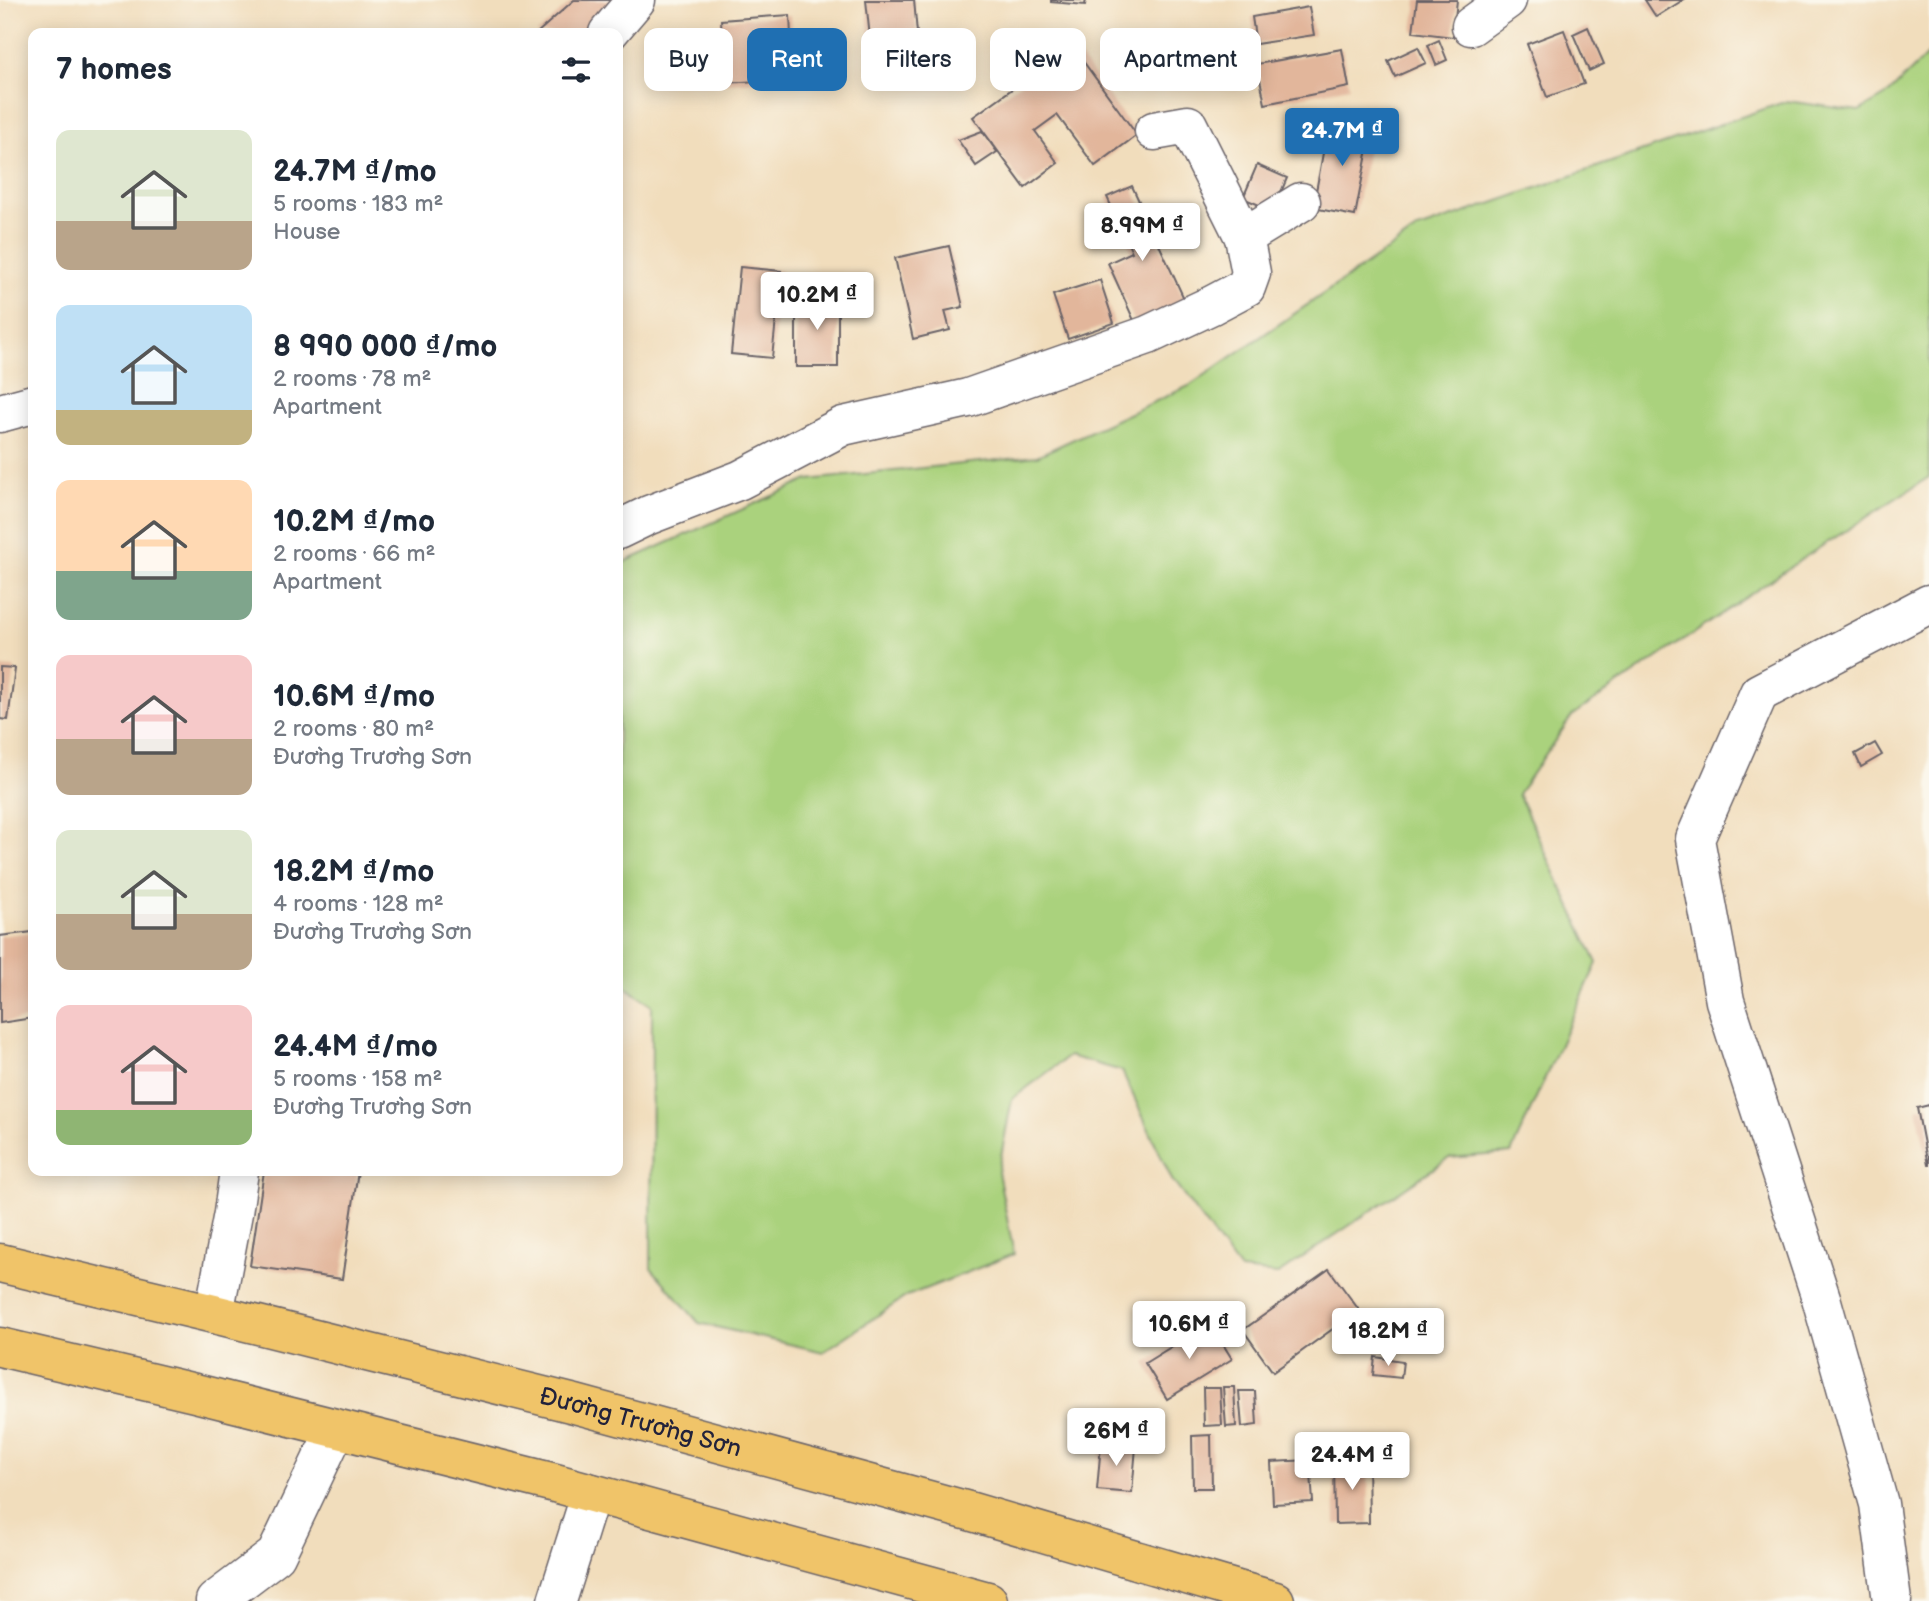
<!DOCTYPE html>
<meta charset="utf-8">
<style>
body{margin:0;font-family:"Balsamiq Sans",sans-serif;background:#f2f2f3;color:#1f2937;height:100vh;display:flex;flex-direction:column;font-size:26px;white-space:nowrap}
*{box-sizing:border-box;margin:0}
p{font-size:23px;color:#747a83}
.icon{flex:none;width:38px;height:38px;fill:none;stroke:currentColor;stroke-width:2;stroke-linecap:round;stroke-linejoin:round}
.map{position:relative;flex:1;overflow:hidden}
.details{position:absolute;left:28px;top:28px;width:595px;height:1148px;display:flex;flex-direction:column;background:#fff;border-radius:14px;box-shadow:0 4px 18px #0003}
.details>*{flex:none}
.guide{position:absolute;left:644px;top:28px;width:665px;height:63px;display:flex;gap:14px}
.price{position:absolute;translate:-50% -60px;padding:0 16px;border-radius:7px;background:#fff;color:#222;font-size:23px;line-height:46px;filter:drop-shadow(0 2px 4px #0008)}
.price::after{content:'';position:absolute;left:50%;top:42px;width:21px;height:16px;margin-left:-10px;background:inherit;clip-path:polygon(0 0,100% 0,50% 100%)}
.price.selected{background:#1f6fb2;color:#fff}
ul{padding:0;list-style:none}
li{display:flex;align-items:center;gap:21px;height:175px;padding:0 28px}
li span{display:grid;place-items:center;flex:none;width:196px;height:140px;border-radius:14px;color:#555}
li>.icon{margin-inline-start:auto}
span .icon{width:84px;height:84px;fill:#fffc;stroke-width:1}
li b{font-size:30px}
h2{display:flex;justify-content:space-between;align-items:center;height:84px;padding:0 28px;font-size:30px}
.pill{padding:0 24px;border-radius:14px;background:#fff;box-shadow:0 4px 18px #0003;font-size:24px;line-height:63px}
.pill.selected{background:#1f6fb2;color:#fff}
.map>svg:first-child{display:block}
.green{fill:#aad27d;stroke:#667a5c;stroke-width:2}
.building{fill:#e2b69b}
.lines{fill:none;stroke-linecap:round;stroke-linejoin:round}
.minor-casing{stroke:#6a6368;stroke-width:41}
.highway-casing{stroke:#6a6368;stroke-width:41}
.minor{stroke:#fff;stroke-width:38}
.highway{stroke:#f0c469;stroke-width:38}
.labels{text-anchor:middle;stroke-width:7;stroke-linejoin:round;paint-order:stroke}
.street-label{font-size:24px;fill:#22223b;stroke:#fbf7ec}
</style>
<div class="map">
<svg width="1929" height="1601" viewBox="0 0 1929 1601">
<rect width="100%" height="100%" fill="#fbf7ec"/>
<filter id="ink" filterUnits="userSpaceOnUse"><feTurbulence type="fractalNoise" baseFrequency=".0143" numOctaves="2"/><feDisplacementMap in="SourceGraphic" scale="14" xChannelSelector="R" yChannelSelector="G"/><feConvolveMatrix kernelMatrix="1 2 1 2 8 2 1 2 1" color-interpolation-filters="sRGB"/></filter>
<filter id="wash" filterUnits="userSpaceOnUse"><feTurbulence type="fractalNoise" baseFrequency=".00686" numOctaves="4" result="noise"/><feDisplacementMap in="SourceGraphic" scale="28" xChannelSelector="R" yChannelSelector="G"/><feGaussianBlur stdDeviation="1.57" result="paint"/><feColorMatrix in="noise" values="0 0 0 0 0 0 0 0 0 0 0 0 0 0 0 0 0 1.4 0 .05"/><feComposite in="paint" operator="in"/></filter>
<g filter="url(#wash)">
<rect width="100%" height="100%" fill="#f1ddbc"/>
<polygon class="green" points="1929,53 1929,477 1805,557 1572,716 1518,794 1597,963 1511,1153 1449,1158 1278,1274 1240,1270 1172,1180 1122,1071 1069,1056 1012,1099 998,1172 1014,1254 907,1296 823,1352 699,1323 651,1268 652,1005 618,982 618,565 808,480 1037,456 1189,386 1418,229 1787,101 1859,111 1888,94"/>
<g id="blocks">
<g class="building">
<polygon points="574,0 609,0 619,10 594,33 537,33"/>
<polygon points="866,0 914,0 917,33 870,38"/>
<polygon points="1051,0 1086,0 1085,5 1051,2"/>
<polygon points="1417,0 1457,0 1453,37 1413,32"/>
<polygon points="1645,0 1683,0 1656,17"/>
<polygon points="1309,7 1314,35 1256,44 1252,17"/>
<polygon points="790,15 793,79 725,83 721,20"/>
<polygon points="1588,27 1604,64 1589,71 1573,34"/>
<polygon points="1564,30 1584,84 1547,97 1527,44"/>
<polygon points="1183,34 1240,40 1238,59 1182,53"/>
<polygon points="1439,40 1447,60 1436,65 1428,45"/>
<polygon points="1072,46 1137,135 1095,166 1057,115 1035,131 1058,163 1025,188 973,117"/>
<polygon points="1418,47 1426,63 1395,77 1388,61"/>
<polygon points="1342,49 1349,87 1265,104 1257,64"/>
<polygon points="1198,60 1240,64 1239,79 1196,75"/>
<polygon points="1329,120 1372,128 1355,216 1313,208"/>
<polygon points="982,131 997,152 976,166 958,140"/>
<polygon points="1257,165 1287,178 1273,211 1243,198"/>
<polygon points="1132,186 1186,303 1136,325 1108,263 1132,252 1107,197"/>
<polygon points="949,246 963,307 945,311 950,330 913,339 895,258"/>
<polygon points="740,267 781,271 772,358 731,354"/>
<polygon points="1100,280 1114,323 1068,339 1053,295"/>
<rect x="796" y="298" width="42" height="69"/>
<polygon points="0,667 15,668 8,720 0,719"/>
<polygon points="1875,743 1882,755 1861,767 1855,754"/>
<polygon points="33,932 33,1018 0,1023 0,936"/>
<polygon points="1929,1105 1929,1165 1928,1165 1917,1108"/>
<polygon points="264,1171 358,1171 342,1279 250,1266"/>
<polygon points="1329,1269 1359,1310 1273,1372 1243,1330"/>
<polygon points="1210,1323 1232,1359 1167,1399 1145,1363"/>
<polygon points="1375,1357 1403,1361 1401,1378 1373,1375"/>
<polygon points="1223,1387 1234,1387 1236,1426 1226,1427"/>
<polygon points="1203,1388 1220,1388 1222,1425 1204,1426"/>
<polygon points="1239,1391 1255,1391 1257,1425 1242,1427"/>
<polygon points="1211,1435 1212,1488 1193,1488 1192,1436"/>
<polygon points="1101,1444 1136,1447 1132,1493 1097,1490"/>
<polygon points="1368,1459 1369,1523 1335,1524 1334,1460"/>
<polygon points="1310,1460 1313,1502 1273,1504 1271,1462"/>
</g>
</g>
</g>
<g filter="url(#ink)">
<use href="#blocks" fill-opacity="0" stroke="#6a6368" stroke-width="2"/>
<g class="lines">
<g class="minor-casing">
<g id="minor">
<polyline points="1471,26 1507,0"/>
<polyline points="608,33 636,0"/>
<polyline points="1154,131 1188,125 1244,237 1301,202"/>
<polyline points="0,413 33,404"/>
<polyline points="618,530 649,515 740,480 843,426 968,398 1148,335 1212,305 1246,287 1251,273 1244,237"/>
<polyline points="214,1314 233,1213 239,1171"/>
<polyline points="215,1601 276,1555 336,1429"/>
<polyline points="557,1601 591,1493"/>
<polyline points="1892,1601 1879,1504 1821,1298 1725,1001 1695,839 1759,693 1929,604"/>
</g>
</g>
<g class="highway-casing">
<g id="highway">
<path id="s1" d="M 0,1263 L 214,1314 L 575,1404 L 969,1511 L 1275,1601"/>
<polyline points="0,1347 195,1393 555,1483 988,1601"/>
</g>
</g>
<use href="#minor" class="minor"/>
<use href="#highway" class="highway"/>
</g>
</g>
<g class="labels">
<g class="street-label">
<text dy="8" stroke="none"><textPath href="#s1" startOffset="660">Đường Trường Sơn</textPath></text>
</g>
</g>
</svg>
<b class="price selected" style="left:1342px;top:168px">24.7M ₫</b>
<b class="price" style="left:1142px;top:263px">8.99M ₫</b>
<b class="price" style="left:817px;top:332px">10.2M ₫</b>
<b class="price" style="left:1189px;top:1361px">10.6M ₫</b>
<b class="price" style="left:1388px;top:1368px">18.2M ₫</b>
<b class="price" style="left:1116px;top:1468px">26M ₫</b>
<b class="price" style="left:1352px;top:1492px">24.4M ₫</b>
<div class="guide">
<a class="pill">Buy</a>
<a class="pill selected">Rent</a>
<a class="pill">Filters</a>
<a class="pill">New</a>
<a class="pill">Apartment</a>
</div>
<section class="details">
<h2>7 homes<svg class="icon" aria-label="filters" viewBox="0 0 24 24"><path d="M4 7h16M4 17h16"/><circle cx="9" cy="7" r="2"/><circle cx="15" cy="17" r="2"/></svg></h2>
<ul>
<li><span style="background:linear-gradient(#dfe7d0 65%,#b9a48a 0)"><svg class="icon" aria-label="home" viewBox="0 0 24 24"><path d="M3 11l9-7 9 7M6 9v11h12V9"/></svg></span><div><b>24.7M ₫/mo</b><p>5 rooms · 183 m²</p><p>House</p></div></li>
<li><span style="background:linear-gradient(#bfe0f5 75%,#c2b280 0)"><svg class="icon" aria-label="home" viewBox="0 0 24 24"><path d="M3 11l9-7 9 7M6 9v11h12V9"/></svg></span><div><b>8 990 000 ₫/mo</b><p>2 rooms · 78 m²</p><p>Apartment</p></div></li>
<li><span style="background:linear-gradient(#ffd9b3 65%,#7fa58c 0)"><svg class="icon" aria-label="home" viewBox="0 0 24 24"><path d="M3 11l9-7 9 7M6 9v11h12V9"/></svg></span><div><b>10.2M ₫/mo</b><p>2 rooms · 66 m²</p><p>Apartment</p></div></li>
<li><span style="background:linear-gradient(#f6c9c9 60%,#b9a48a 0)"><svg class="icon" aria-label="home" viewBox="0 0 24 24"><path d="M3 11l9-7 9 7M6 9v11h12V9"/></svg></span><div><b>10.6M ₫/mo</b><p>2 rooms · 80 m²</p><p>Đường Trường Sơn</p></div></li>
<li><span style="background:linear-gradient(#dfe7d0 60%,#b9a48a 0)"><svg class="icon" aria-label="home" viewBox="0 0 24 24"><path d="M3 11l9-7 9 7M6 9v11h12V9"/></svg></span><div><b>18.2M ₫/mo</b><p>4 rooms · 128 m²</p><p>Đường Trường Sơn</p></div></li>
<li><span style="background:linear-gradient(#f6c9c9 75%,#8fb573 0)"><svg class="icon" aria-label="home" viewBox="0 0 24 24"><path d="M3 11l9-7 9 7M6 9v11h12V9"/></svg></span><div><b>24.4M ₫/mo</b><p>5 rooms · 158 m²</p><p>Đường Trường Sơn</p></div></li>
</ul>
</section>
</div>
